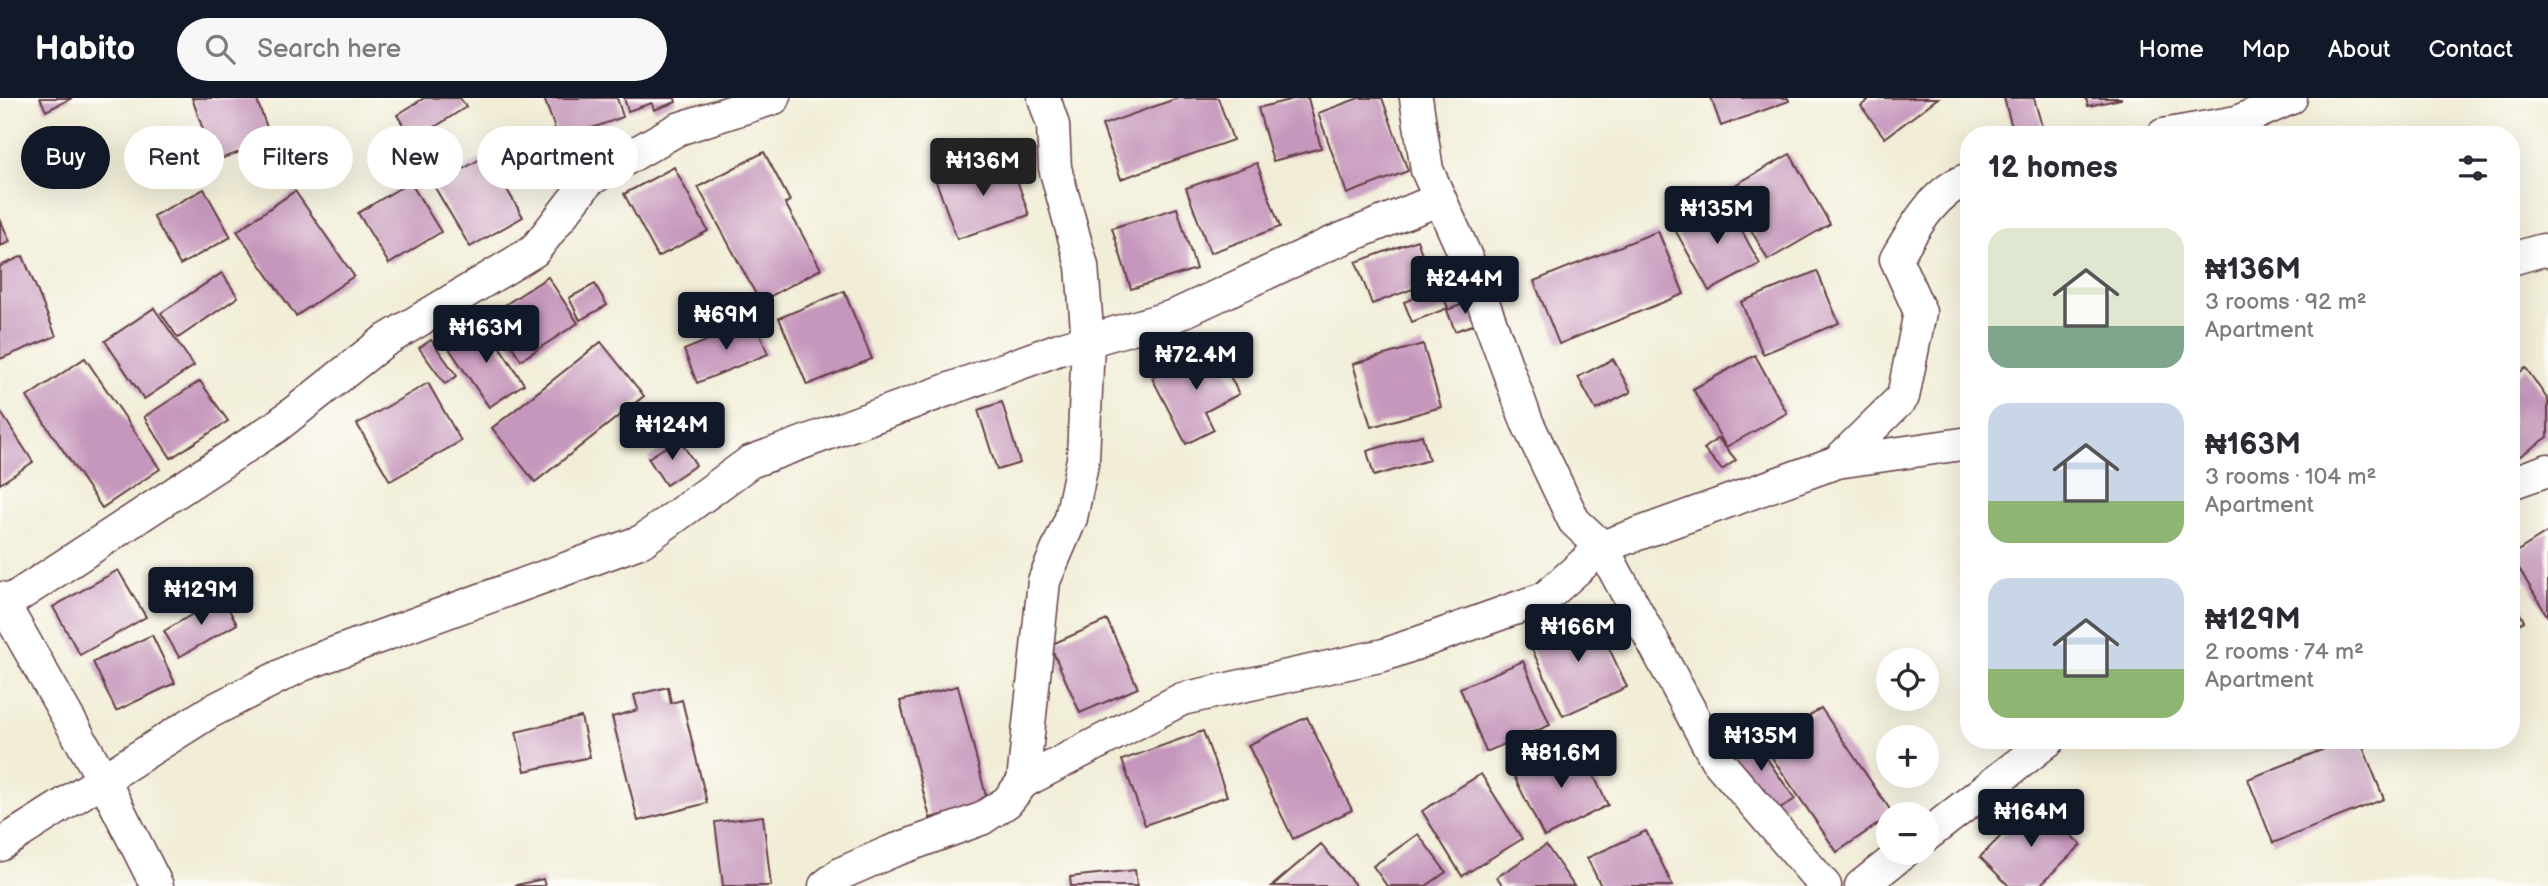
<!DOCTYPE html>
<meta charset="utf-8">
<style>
body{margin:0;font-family:"Balsamiq Sans",sans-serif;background:#f7f7f7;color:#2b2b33;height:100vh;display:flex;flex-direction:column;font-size:26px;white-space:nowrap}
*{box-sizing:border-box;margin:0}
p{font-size:23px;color:#7c7c81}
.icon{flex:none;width:38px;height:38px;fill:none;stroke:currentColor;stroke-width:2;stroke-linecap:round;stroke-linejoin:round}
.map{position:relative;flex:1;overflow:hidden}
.details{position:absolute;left:1960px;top:28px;width:560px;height:623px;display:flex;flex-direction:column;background:#fff;border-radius:28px;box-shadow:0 7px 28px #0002}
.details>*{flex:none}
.guide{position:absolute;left:21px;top:28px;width:665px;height:63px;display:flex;gap:14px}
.controls{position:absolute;left:1876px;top:550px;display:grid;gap:14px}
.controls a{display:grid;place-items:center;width:63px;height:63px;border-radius:50%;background:#fff;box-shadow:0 7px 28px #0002;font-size:35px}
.price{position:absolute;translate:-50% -60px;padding:0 16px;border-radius:7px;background:#111827;color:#fff;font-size:23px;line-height:46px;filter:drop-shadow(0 2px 4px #0008)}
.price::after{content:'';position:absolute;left:50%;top:42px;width:21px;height:16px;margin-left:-10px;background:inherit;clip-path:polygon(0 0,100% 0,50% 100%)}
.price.on{background:#222;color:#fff}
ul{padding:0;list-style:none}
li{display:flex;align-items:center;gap:21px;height:175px;padding:0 28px}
li span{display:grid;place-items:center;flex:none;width:196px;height:140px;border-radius:21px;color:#555}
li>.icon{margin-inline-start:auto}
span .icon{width:84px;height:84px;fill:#fffc;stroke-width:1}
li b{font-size:30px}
h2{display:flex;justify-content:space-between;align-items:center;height:84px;padding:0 28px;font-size:30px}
.pill{padding:0 24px;border-radius:32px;background:#fff;box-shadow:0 7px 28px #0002;font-size:24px;line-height:63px}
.pill.on{background:#111827;color:#fff}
header{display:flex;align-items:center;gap:42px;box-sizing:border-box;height:98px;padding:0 35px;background:#111827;color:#fff}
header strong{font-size:33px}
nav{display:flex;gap:38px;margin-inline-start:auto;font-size:24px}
.search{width:490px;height:63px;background:#f7f7f7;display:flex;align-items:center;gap:18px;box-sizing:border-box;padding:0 24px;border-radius:38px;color:#7c7c81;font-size:26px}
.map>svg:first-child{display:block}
.building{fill:#c697bc}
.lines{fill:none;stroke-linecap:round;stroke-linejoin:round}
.street-casing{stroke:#633e45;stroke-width:35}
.street{stroke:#fff;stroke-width:32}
</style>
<header>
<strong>Habito</strong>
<div class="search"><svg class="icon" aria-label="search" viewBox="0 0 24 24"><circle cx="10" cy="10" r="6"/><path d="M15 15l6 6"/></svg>Search here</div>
<nav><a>Home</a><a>Map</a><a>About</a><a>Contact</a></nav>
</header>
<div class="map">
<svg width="2548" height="788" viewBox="0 0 2548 788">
<rect width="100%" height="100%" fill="#fdfcf7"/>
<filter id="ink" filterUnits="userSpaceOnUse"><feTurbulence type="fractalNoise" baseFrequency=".0143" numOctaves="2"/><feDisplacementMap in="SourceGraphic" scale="14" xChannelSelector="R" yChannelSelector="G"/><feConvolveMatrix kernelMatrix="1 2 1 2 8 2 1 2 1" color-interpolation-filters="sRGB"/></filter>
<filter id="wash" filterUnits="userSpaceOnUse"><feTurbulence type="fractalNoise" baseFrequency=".00686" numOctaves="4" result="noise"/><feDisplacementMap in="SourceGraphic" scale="28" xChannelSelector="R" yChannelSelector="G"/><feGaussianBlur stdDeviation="1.57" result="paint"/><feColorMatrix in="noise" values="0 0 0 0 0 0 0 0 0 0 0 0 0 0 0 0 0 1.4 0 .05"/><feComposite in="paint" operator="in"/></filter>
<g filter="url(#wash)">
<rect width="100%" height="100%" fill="#f1edd7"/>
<g id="blocks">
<g class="building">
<polygon points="40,0 72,0 46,13"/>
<polygon points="192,0 256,0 272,43 214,63"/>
<polygon points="424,0 460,0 466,9 413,43 397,17"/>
<polygon points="544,0 617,0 623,19 559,42"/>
<polygon points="624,0 675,0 676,4 654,12 652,5 628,13"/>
<polygon points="1178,0 1218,0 1233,42 1121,81 1102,27"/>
<polygon points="1297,0 1308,0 1321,50 1273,63 1258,10"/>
<polygon points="1359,0 1382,0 1408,73 1347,96 1318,15"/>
<polygon points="1711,0 1788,0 1789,3 1721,28"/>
<polygon points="1871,0 1938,0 1885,40 1861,8"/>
<polygon points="2004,0 2034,0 2043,32 2027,37 2014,37"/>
<polygon points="2086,0 2121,0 2121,1 2088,8"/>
<polygon points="764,54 790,103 785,105 821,171 760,204 698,89"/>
<polygon points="1790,56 1830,126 1768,162 1728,91"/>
<polygon points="487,57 523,119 470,149 434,88"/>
<polygon points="1009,58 1029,117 957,141 936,83"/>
<polygon points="1257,65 1280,129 1210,155 1186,90"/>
<polygon points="674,69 708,133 658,159 624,96"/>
<polygon points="410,84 441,134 389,166 358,115"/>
<polygon points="204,91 231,139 180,167 153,118"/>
<polygon points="295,93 354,178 296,218 237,133"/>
<polygon points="1725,102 1760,166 1709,193 1674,130"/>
<polygon points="1177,110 1196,171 1131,191 1112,130"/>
<polygon points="0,121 10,144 0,148"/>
<polygon points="1658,133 1684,196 1559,246 1534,183"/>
<polygon points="1417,142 1432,184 1372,206 1356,164"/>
<polygon points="23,158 56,238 0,261 0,168"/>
<polygon points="1817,173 1839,225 1763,256 1741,204"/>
<polygon points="222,175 238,199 178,240 161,215"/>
<polygon points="548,179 578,225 521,262 491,216"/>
<polygon points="595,186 607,207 580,222 569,200"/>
<polygon points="1440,190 1448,210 1412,224 1404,204"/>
<polygon points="844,193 872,261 807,287 779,220"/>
<polygon points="1474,202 1482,224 1455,233 1447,212"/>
<polygon points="154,210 194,268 144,301 105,243"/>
<polygon points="755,223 768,256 697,285 684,252"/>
<polygon points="484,225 524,286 489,309 448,249"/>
<polygon points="431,242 457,278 445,286 419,250"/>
<polygon points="601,244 644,298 535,384 492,330"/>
<polygon points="1423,246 1441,309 1371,329 1353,266"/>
<polygon points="1215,248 1239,296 1205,314 1214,332 1186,346 1152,280"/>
<polygon points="1755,257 1787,315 1726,349 1693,291"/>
<polygon points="85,260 160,371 102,410 27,299"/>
<polygon points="1613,261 1631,294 1596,312 1578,279"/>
<polygon points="2526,270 2548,302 2548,339 2511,364 2511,280"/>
<polygon points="200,283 228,323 171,360 144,319"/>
<polygon points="428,285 461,343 390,383 357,326"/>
<polygon points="1002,304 1020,365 997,372 978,312"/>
<polygon points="0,313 33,364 0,386"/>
<polygon points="1422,337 1429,362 1374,378 1367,353"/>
<polygon points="1718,340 1736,362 1722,372 1704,351"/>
<polygon points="679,341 696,367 666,387 648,360"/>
<polygon points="2548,434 2548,519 2511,457"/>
<polygon points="118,472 146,519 80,557 53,509"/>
<polygon points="2511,498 2524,523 2511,530"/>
<polygon points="222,499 237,526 179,559 164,533"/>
<polygon points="1592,513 1627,589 1563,618 1528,543"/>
<polygon points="1107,522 1138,590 1080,615 1050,547"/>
<polygon points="152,537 175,585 116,613 93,564"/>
<polygon points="1523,563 1550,627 1486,654 1460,590"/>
<polygon points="958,588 988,706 930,720 900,603"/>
<polygon points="668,589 671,605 682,602 707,705 638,723 612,619 638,612 634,597"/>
<polygon points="1821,610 1893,716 1888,716 1888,719 1837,754 1764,648"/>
<polygon points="581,619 590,659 525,673 516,634"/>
<polygon points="1307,619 1352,712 1293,741 1248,647"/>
<polygon points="1203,633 1227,698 1145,727 1122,662"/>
<polygon points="1749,635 1795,701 1774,715 1727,650"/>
<polygon points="2347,642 2360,642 2384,701 2273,745 2248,681"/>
<polygon points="1578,645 1608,707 1544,739 1513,676"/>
<polygon points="1481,676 1522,741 1462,778 1422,713"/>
<polygon points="2036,703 2081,747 2039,788 2009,788 1980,759"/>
<polygon points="763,718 771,788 723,788 715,724"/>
<polygon points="1646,733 1673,788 1601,788 1587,760"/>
<polygon points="1418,736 1446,774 1426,788 1387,788 1373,768"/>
<polygon points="1321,746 1356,788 1272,788"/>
<polygon points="1546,747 1574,788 1503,788 1497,779"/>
<polygon points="1135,772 1137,788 1071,788 1070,779"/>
<polygon points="543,781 545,788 517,788 516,787"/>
</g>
</g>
</g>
<g filter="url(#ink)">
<use href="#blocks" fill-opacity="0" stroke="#633e45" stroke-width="2"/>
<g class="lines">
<g class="street-casing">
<g id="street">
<polyline points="1416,0 1427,72 1469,166 1527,324 1574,423 1602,449 1716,661 1825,788"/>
<polyline points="2163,37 2237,24 2291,0"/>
<polyline points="2511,161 2543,152 2548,153"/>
<path d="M 1837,364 L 1903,299 L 1920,214 L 1896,161 C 1913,132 1934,92 1969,81"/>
<polyline points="2511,385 2548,372"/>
<polyline points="0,500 104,683 157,788"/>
<polyline points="4,507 277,328 383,244 534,153 589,82 678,31 774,0"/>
<polyline points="1023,684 1182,601 1384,557 1545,500 1602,449 1837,364 1969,345"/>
<polyline points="1927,737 2049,642"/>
<polyline points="0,747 208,615 302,567 642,443 750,364 1059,251 1174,218 1327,147 1440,101"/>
<polyline points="825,788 842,775 890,754 981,721 1007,704 1023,684 1044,483 1071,420 1083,361 1088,244 1082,168 1055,70 1053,27 1044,0"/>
<polyline points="1861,788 1904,754"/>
</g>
</g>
<use href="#street" class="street"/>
</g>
</g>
</svg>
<div class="controls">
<a><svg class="icon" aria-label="locate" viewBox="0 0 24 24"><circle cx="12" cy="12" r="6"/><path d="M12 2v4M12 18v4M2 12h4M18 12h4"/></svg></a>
<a>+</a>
<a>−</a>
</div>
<b class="price on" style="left:983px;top:100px">₦136M</b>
<b class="price" style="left:1717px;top:148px">₦135M</b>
<b class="price" style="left:1465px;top:218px">₦244M</b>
<b class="price" style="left:726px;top:254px">₦69M</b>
<b class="price" style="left:486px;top:267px">₦163M</b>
<b class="price" style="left:1196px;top:294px">₦72.4M</b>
<b class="price" style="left:672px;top:364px">₦124M</b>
<b class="price" style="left:201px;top:529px">₦129M</b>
<b class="price" style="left:1578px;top:566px">₦166M</b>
<b class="price" style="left:1761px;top:675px">₦135M</b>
<b class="price" style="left:1561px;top:692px">₦81.6M</b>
<b class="price" style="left:2031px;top:751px">₦164M</b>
<div class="guide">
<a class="pill on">Buy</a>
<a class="pill">Rent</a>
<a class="pill">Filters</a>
<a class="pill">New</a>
<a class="pill">Apartment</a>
</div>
<section class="details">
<h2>12 homes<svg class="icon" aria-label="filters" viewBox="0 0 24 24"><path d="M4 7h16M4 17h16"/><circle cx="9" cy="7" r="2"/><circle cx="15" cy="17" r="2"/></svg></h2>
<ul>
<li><span style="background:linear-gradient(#dfe7d0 70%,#7fa58c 0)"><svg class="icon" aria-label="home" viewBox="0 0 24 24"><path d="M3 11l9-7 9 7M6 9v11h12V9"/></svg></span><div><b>₦136M</b><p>3 rooms · 92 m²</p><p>Apartment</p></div></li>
<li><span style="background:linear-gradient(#c9d6e8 70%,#8fb573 0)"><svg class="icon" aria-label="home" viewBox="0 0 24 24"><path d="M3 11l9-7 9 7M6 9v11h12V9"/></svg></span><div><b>₦163M</b><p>3 rooms · 104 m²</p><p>Apartment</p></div></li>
<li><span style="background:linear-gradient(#c9d6e8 65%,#8fb573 0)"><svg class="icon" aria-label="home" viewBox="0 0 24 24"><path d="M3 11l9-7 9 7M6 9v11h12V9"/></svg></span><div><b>₦129M</b><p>2 rooms · 74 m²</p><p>Apartment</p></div></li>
</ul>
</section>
</div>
